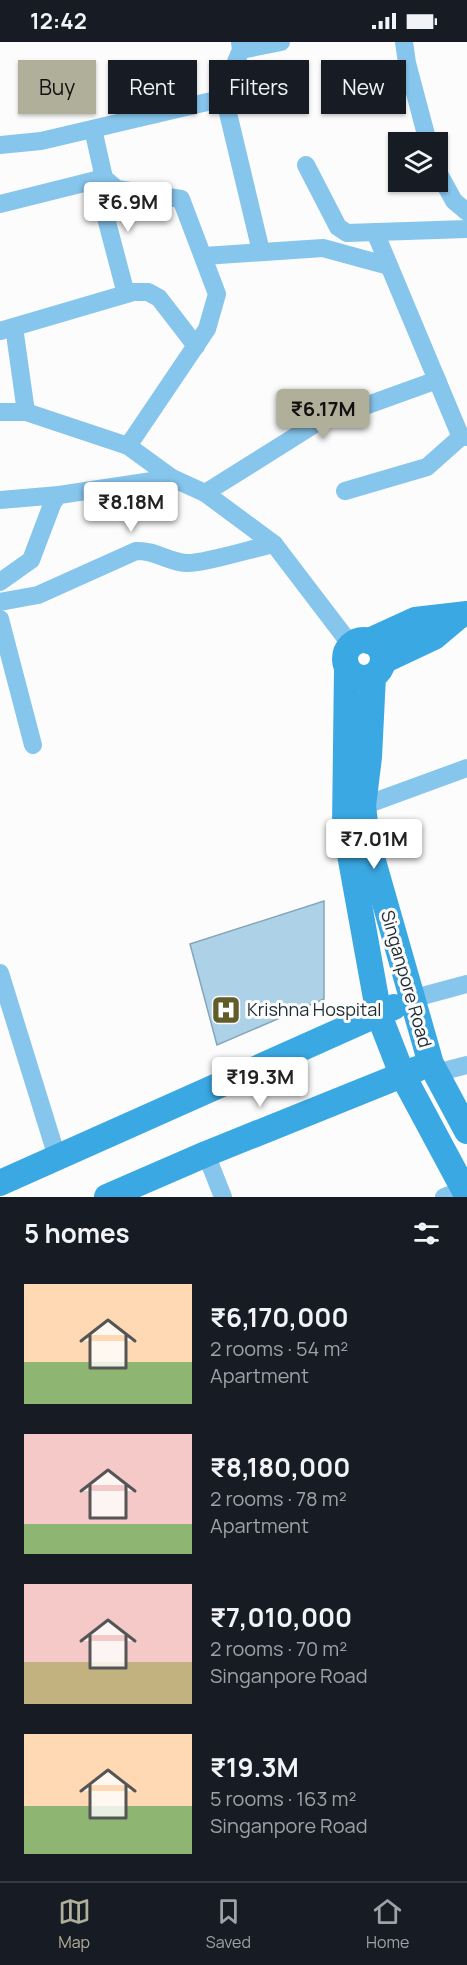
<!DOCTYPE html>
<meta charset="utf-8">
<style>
body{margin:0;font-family:Manrope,sans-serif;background:#242831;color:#f1f3f6;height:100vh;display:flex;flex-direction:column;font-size:22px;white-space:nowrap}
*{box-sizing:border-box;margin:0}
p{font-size:20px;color:#9ea1a6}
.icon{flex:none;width:33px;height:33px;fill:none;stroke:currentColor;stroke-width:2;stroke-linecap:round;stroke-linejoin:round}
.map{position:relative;height:1155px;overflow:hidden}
.side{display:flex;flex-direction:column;background:#171b24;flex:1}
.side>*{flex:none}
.guide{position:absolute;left:18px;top:18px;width:432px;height:54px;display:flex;gap:12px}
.controls{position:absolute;left:388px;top:90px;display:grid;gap:12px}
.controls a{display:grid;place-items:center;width:60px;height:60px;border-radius:0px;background:#171b24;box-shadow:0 2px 4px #0004;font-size:30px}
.price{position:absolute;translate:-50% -51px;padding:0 14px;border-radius:6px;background:#fff;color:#222;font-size:20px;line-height:39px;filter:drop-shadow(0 2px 3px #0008)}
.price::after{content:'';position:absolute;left:50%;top:36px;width:18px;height:14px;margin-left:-9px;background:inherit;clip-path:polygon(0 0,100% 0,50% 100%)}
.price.active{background:#b0af9a;color:#111}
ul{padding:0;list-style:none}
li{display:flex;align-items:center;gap:18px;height:150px;padding:0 24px}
li span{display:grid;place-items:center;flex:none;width:168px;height:120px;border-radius:0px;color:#555}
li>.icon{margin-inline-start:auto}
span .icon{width:72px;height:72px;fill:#fffc;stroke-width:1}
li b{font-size:26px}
h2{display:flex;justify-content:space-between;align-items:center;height:72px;padding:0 24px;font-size:26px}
.pill{padding:0 21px;border-radius:0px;background:#171b24;box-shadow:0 2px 4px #0004;font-size:21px;line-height:54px}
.pill.active{background:#b0af9a;color:#111}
.status{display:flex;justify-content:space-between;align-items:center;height:42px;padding:0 30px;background:#171b24;direction:ltr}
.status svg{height:16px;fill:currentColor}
.tab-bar{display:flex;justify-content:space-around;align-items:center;height:84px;border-top:2px solid #363941;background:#171b24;font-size:16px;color:#9ea1a6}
.tab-bar a{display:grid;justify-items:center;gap:3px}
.tab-bar .active{color:#b0af9a}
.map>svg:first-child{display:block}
.building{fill:#add1e7;stroke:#83a6bb;stroke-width:1.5}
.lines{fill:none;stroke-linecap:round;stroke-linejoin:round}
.street{stroke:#86c5ec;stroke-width:18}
.secondary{stroke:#3aa8e2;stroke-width:26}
.labels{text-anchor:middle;stroke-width:6;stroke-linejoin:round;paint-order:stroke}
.street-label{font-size:18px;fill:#1d2b34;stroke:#fcfcfc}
.poi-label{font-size:18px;fill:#1d2b34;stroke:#fcfcfc;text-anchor:start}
</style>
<div class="status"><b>12:42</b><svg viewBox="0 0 49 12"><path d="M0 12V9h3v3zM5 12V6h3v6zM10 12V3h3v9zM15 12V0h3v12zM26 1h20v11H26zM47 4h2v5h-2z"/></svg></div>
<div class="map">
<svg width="467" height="1155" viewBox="0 0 467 1155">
<rect width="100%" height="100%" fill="#fcfcfc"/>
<polygon class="building" points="324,859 324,957 217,1003 190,902"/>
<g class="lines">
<g class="street">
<polyline points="404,0 407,21 428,100"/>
<polyline points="241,8 281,0"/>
<polyline points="223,50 259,201"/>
<polyline points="93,87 104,136 117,147 181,157 217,252 207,287 128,404"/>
<polyline points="0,103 41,99 220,57 241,8 240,0"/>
<polyline points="306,123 338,185 347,191 467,187"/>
<polyline points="438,130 454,159 467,170"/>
<polyline points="96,138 126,252"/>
<polyline points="0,162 104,136"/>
<polyline points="375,190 460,393 467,395"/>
<polyline points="204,214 323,206 389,224"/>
<polyline points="14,285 26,370"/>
<polyline points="0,289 133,250 148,250 159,256 196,304"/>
<polyline points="0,370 26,370 128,404 172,436 205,451 274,502 351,603"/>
<polyline points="345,449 427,425 462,394"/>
<polyline points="205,451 315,382 437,338"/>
<polyline points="0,458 59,453"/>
<polyline points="0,540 31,518 53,460 59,453 172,436"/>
<path d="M 0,560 L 38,553 L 136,509 C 155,508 168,520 186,521 C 203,522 254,506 274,502"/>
<polyline points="0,577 33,703"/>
<polyline points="363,764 467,726"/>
<polyline points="0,931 57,1115"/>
<polyline points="411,957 467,942"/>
<polyline points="436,1031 467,1023"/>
<polyline points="206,1112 223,1155"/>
<polyline points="444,1155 464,1147"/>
</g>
<g class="secondary">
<circle cx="364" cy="617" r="19"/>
<polyline points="369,599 415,578 467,572"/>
<polyline points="383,619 434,595 459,574"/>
<polyline points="347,626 345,785 379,973 402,1032 467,1153"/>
<polyline points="373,634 369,715 363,764 367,798 431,1022 467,1089"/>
<polyline points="0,1141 394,965"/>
<polyline points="107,1155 206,1112 417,1027"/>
</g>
</g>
<defs>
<g id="hospital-square" transform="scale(1.5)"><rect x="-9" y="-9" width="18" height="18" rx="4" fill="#615c29" stroke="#fcfcfc"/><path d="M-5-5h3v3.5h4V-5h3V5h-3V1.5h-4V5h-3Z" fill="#fff"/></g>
</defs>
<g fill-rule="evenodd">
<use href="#hospital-square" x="226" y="968"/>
</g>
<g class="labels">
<g class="street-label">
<text transform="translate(406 937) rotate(74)" y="6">Singanpore Road</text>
</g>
<g class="poi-label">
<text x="247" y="974">Krishna Hospital</text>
</g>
</g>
</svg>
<div class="controls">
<a><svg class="icon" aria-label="layers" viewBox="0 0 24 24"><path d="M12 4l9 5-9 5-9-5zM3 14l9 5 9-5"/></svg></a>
</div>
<b class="price" style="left:128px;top:191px">₹6.9M</b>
<b class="price active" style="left:323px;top:398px">₹6.17M</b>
<b class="price" style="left:131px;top:491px">₹8.18M</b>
<b class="price" style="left:374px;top:828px">₹7.01M</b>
<b class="price" style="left:260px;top:1066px">₹19.3M</b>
<div class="guide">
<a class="pill active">Buy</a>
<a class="pill">Rent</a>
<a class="pill">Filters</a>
<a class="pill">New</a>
</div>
</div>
<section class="side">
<h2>5 homes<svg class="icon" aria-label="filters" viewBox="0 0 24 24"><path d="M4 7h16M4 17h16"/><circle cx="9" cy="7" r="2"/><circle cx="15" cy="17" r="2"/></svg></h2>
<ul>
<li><span style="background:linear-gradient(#ffd9b3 65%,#8fb573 0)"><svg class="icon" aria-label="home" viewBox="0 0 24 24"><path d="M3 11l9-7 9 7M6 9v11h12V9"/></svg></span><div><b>₹6,170,000</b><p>2 rooms · 54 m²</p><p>Apartment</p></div></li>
<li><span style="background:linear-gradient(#f6c9c9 75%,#8fb573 0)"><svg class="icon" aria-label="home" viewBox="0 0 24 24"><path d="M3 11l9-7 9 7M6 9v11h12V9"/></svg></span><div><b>₹8,180,000</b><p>2 rooms · 78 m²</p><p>Apartment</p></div></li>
<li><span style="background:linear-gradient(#f6c9c9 65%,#c2b280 0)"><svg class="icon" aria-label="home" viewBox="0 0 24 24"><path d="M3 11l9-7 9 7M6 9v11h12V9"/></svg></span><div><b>₹7,010,000</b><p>2 rooms · 70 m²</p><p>Singanpore Road</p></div></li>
<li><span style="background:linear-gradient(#ffd9b3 60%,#8fb573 0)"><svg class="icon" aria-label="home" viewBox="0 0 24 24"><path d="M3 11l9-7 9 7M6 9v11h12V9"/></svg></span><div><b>₹19.3M</b><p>5 rooms · 163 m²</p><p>Singanpore Road</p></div></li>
</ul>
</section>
<nav class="tab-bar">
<a class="active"><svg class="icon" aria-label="map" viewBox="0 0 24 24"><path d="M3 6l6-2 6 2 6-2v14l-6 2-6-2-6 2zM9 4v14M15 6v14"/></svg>Map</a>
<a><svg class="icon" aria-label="saved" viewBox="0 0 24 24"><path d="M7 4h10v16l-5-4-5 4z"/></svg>Saved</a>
<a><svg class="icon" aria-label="home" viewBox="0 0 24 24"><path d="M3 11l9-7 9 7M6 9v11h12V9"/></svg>Home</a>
</nav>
